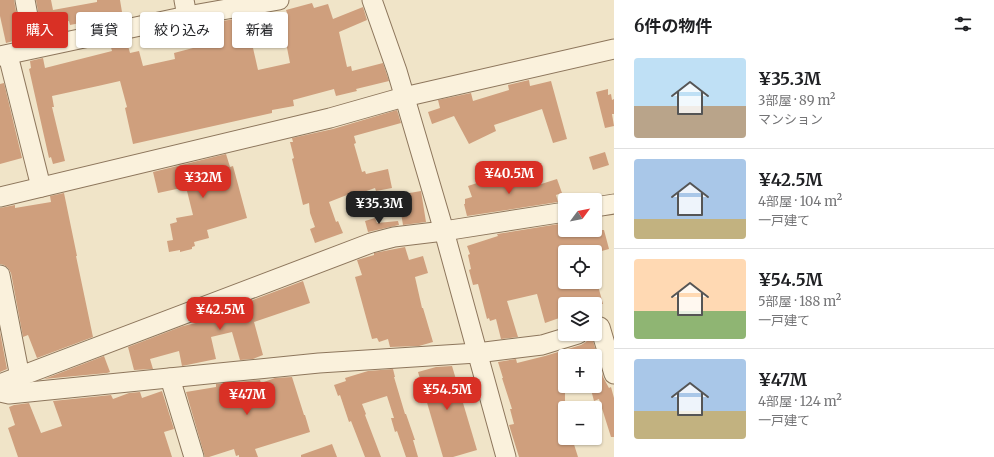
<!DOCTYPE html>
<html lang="ja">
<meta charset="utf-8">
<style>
body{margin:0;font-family:Merriweather,"Noto Sans JP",serif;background:#f6f6f6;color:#202124;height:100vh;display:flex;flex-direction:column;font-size:15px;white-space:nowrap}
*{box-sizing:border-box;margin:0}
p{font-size:13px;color:#757577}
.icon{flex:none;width:22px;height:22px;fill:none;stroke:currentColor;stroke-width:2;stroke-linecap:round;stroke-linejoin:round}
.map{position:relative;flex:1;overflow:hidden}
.sheet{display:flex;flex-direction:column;background:#fff;width:380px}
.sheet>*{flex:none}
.top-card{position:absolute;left:12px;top:12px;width:380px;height:36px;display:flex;gap:8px}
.needle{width:26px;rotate:58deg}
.tools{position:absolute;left:558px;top:193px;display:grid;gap:8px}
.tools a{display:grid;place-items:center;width:44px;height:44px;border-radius:4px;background:#fff;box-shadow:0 1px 3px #0004;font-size:20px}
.price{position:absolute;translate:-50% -34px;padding:0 9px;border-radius:8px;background:#d93025;color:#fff;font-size:13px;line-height:26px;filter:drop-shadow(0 1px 2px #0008)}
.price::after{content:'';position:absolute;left:50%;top:24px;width:12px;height:9px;margin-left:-6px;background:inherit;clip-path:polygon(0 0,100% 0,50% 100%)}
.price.on{background:#222;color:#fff}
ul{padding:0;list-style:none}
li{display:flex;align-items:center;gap:12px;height:100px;padding:0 20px}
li+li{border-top:1px solid #e0e0e0}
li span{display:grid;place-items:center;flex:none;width:112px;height:80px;border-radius:4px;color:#555}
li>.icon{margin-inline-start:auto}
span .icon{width:48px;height:48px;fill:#fffc;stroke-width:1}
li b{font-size:17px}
h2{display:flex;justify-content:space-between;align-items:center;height:48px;padding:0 20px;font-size:17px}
.pill{padding:0 14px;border-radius:4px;background:#fff;box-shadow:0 1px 3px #0004;font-size:14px;line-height:36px}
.pill.on{background:#d93025;color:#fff}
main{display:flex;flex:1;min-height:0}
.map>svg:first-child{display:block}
.building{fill:#cf9f7d}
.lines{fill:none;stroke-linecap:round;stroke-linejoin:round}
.minor-casing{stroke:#8d765c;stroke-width:21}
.minor{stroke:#faf1dc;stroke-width:19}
</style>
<main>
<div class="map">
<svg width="614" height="457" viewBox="0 0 614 457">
<rect width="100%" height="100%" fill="#f0e4c8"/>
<g class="building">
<polygon points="0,0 14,0 21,39 6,43 0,16"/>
<polygon points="36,0 51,0 53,10 97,2 97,0 120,0 123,18 102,23 101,19 70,25 69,21 41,28"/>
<polygon points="312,3 314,8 328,4 333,19 363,7 367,20 339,32 347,67 351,66 352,71 383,63 389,81 356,89 357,91 336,96 334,89 293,100 294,106 272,110 272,113 133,144 125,108 127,107 120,81 98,86 52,96 54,107 52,107 65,161 53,164 51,157 49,158 29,69 31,68 30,61 43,58 45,68 112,51 110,44 120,42 121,44 127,42 130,53 139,51 143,66 175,59 174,53 193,48 188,27 246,17 258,70 290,63 281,17 288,16 286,10"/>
<polygon points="529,80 530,86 551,81 567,139 553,143 542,109 494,125 496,131 469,144 454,116 432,124 428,112 440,108 438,100 471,93 473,101 509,90 508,85"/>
<polygon points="4,83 22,158 0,164 0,84"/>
<polygon points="608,89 608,95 611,94 612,100 614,99 614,114 612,114 614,126 605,128 596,92"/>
<polygon points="397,110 401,123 354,136 356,143 354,144 362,172 365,171 366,174 388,169 392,188 376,191 375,188 358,194 357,191 329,202 336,222 338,221 343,233 315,243 310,229 315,227 310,213 309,203 303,205 292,159 294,158 290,142 293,142 292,138 333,129"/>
<polygon points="605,152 609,165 593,170 589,157"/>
<polygon points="226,154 230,167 233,166 247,218 207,230 209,238 194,242 195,246 192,247 192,249 180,252 180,250 169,252 167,241 173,240 170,224 177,222 176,218 193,215 186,187 158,193 153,172"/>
<polygon points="511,171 515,184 517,183 518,185 534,181 535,186 557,179 562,193 556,195 558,202 467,216 464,204 465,204 465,199 472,197 468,186 477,183 477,181"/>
<polygon points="421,191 426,222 403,225 398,195"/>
<polygon points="64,193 77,256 76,256 93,337 37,358 28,335 23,337 11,273 8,268 4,265 0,264 0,208 15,205 15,208 51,202 50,196"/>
<polygon points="375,218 377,223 398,221 399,225 368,232 365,221"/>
<polygon points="565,223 565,230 604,230 609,249 598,252 565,252 565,282 597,282 603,304 565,304 565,316 545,323 537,294 507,301 518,337 501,339 496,319 490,321 489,318 487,319 478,284 473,285 469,270 471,269 468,255 470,254 467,246 498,236 497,234"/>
<polygon points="405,247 409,260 423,256 428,273 415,277 422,308 423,308 433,342 419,346 390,347 388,339 379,342 377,338 372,339 355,277 362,275 357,260 374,255 374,253"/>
<polygon points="303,281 310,303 254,322 263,355 253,359 240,360 232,332 211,337 216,359 182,366 179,351 150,359 153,369 134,370 128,347 183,326 200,322 199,320 216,314 238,308 237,306"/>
<polygon points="0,332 7,369 0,372"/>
<polygon points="592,337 603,377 609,388 611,387 614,398 614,437 611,437 599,399 594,401 590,386 595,386 595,356 565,356 565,438 572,438 578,457 519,457 509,425 514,424 510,409 512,409 502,378 503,378 498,362 516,359 517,363 545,356 581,345 586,342 588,338"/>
<polygon points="104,356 110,372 107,373 44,379"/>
<polygon points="452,366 477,450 453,457 443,457 418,372 436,367"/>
<polygon points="393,369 395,377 394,377 405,414 406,414 415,440 413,440 418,457 406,457 397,431 395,432 391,418 394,418 387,396 362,404 366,414 365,415 381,457 365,457 351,421 349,422 340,395 338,396 334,385 346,381 345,378 368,371"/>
<polygon points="292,377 304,415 305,415 310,432 255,449 258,457 239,457 239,455 236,456 234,449 209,457 205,457 186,392 216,387 216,384 260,380 261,383 275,378"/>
<polygon points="162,391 174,429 164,432 172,457 18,457 8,428 15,425 9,407 14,405 29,403 41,433 62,426 53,401 111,395 113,399 129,393 140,392 142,398"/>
<polygon points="332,444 337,457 301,457 301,455"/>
</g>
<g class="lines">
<g class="minor-casing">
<g id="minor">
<polyline points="25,0 34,48"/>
<polyline points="184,0 187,16"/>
<polyline points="372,0 397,71 444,231 506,457"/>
<polyline points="8,55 41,187"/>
<polyline points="0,56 187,16 279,0"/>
<polyline points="0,197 330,118 404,97 614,49"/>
<polyline points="595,207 614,204"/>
<polyline points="0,275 20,377"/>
<polyline points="600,327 614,374"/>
<polyline points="170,378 194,457"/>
<polyline points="0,384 371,243 394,237 444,231 565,212"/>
<polyline points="0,392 9,394 319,363 477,353 542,345 578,334"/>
</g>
</g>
<use href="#minor" class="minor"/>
</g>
</svg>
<div class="tools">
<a><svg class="needle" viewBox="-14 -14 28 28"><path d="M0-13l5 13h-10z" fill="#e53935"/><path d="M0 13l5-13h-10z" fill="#757577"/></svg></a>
<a><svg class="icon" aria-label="locate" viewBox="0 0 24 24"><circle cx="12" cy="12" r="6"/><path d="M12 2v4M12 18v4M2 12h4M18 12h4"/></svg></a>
<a><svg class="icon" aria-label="layers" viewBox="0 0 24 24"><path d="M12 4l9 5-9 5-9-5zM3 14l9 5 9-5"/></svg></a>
<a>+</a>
<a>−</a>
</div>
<b class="price" style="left:509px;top:195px">¥40.5M</b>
<b class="price" style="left:203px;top:199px">¥32M</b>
<b class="price on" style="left:379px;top:225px">¥35.3M</b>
<b class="price" style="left:220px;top:331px">¥42.5M</b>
<b class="price" style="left:447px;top:411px">¥54.5M</b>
<b class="price" style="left:247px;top:416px">¥47M</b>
<div class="top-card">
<a class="pill on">購入</a>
<a class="pill">賃貸</a>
<a class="pill">絞り込み</a>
<a class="pill">新着</a>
</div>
</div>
<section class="sheet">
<h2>6件の物件<svg class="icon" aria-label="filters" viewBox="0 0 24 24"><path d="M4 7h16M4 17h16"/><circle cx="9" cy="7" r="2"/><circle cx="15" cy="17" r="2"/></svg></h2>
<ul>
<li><span style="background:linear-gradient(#bfe0f5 60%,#b9a48a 0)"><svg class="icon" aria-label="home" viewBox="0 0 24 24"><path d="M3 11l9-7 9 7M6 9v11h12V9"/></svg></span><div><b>¥35.3M</b><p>3部屋 · 89 m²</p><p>マンション</p></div></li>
<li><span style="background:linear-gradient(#a9c7e8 75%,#c2b280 0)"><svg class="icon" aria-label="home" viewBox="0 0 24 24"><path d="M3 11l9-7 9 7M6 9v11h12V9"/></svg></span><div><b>¥42.5M</b><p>4部屋 · 104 m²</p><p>一戸建て</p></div></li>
<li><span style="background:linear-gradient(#ffd9b3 65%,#8fb573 0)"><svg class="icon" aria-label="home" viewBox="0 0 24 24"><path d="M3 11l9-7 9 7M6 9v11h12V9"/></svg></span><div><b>¥54.5M</b><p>5部屋 · 188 m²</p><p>一戸建て</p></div></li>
<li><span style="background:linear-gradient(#a9c7e8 65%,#c2b280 0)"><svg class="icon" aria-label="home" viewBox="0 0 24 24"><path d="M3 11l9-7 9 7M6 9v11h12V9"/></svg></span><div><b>¥47M</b><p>4部屋 · 124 m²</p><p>一戸建て</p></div></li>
</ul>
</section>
</main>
